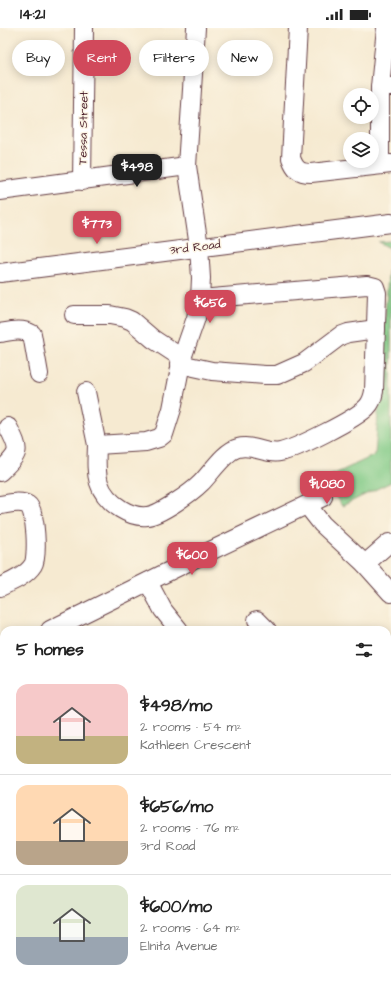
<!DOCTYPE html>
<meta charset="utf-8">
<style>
body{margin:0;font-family:"Architects Daughter",sans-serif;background:#f2f2f2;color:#222;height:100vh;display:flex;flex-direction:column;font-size:15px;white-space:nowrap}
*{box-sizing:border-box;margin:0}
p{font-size:13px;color:#767676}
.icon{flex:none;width:22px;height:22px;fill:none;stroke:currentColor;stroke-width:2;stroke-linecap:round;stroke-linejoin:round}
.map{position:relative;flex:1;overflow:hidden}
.details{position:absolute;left:0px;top:598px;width:391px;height:356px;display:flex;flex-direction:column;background:#fff;border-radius:12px 12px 0 0;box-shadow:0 2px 10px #0003}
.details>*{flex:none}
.guide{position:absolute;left:12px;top:12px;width:367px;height:36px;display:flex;gap:8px}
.tools{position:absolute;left:343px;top:60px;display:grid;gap:8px}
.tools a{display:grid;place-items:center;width:36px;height:36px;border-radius:50%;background:#fff;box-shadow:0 2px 10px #0003;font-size:20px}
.price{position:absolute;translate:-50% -34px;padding:0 9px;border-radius:8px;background:#d1495b;color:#fff;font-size:13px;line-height:26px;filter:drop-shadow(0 1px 2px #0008)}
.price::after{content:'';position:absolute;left:50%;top:24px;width:12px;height:9px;margin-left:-6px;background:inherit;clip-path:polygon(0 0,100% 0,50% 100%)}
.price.active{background:#222;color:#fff}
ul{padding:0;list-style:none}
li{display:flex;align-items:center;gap:12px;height:100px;padding:0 16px}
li+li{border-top:1px solid #e0e0e0}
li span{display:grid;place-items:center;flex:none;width:112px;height:80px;border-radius:12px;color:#555}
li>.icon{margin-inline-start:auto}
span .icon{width:48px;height:48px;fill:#fffc;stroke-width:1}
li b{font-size:17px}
h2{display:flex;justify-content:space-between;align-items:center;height:48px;padding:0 16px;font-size:17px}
.pill{padding:0 14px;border-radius:18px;background:#fff;box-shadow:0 2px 10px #0003;font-size:14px;line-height:36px}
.pill.active{background:#d1495b;color:#fff}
.status{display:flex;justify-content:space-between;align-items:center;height:28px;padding:0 20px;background:#fff;direction:ltr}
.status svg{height:11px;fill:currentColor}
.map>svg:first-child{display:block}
.green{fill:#81ca86;stroke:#667458}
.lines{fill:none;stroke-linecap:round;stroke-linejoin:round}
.minor-casing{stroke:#643d44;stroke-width:20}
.minor{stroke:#fff;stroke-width:18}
.labels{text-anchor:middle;stroke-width:3;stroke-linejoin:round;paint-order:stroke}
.street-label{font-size:12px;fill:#4a1f2b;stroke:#fcf5e5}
</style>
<div class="status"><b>14:21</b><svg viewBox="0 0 49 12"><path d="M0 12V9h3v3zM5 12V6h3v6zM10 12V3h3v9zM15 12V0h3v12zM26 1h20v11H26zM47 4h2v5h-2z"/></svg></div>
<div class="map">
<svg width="391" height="954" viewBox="0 0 391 954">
<rect width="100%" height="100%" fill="#fcf5e5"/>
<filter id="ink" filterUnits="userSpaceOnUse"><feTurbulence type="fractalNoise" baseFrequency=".025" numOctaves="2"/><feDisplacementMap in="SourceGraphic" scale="8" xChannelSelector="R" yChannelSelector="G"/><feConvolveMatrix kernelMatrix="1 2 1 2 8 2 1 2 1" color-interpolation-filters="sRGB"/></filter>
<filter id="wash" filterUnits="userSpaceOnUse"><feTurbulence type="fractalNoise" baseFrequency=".012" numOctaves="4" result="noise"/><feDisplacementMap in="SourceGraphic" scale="16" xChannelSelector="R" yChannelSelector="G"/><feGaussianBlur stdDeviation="0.9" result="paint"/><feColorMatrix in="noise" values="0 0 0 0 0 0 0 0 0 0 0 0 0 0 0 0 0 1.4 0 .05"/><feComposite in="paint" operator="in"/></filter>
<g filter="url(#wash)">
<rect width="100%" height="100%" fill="#f6ead1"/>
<polygon class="green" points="391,213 391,454 342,478 324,451 375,427 390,220 378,214"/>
</g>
<g filter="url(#ink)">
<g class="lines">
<g class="minor-casing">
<g id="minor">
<path d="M 196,0 L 187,138 L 199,219 L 201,250 L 200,271 L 196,290 L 182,330 L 172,381 L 164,406 L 159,410 L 146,414 L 97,417 C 96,445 94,464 121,481 C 129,486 138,489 147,488 C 160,487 192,464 201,455 C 211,445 225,423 238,420 C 253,416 266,427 280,424 C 296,421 356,391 367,379 C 371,375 373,369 374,363 L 377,265 L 375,259 L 367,257 L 200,271"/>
<path d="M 298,0 L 291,130 C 295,141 299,145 311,145 L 391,136"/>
<polyline points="380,59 386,0"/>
<polyline points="380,137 380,59 391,59"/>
<polyline points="82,153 84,0"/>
<polyline points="0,163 187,138"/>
<polyline points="0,245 391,195"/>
<polyline points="74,287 110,287 125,290 132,293 153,311 182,330"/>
<path d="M 0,305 C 11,303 22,300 32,306 L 39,346"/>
<polyline points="180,336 212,343 265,347 277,347 304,335 340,308 348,305 376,301"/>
<polyline points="86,364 97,417"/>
<path d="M 0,444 C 20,424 21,424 8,399"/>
<path d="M 0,477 C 8,476 20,472 28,477 C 36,482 38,529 33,537 C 26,548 11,554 0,559"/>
<polyline points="307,477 322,496 365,536 391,565"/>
<polyline points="365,536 389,515"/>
<polyline points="148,554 163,582 179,602"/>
<polyline points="257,592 267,602"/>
<polyline points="50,602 206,525 323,469"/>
<polyline points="0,626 4,624"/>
<polyline points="0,724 4,721"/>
<polyline points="0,759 4,763"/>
<polyline points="387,763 391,760"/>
<polyline points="387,797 391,793"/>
<polyline points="0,881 4,886"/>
<polyline points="339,950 339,954"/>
<polyline points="53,954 53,950"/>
<polyline points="183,954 187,950"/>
<polyline points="220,954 224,950"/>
</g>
</g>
<use href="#minor" class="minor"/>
</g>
</g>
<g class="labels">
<g class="street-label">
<text transform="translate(83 100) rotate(-89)" y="4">Tessa Street</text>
<text transform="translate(195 219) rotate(-7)" y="4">3rd Road</text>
</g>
</g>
</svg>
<div class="tools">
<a><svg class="icon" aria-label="locate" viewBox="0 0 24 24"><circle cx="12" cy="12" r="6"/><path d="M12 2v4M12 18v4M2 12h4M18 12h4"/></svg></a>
<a><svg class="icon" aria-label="layers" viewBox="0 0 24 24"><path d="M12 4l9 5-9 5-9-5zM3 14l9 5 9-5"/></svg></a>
</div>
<b class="price active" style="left:137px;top:160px">$498</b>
<b class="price" style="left:97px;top:217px">$773</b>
<b class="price" style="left:210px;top:296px">$656</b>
<b class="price" style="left:327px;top:477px">$1,080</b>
<b class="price" style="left:192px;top:548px">$600</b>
<div class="guide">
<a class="pill">Buy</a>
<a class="pill active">Rent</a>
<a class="pill">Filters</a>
<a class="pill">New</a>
</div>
<section class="details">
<h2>5 homes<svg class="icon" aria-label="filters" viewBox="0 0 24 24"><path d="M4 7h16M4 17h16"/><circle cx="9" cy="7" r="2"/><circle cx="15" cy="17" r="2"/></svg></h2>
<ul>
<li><span style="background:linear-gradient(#f6c9c9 65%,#c2b280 0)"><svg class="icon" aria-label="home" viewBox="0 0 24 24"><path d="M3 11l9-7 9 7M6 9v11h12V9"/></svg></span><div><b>$498/mo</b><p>2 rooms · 54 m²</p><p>Kathleen Crescent</p></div></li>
<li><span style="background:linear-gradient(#ffd9b3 70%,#b9a48a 0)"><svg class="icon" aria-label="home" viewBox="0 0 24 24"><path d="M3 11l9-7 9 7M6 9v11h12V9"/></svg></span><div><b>$656/mo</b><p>2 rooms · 76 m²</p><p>3rd Road</p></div></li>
<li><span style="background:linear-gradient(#dfe7d0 65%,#9aa5b1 0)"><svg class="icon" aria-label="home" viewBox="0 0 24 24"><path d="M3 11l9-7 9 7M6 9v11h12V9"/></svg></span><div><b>$600/mo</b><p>2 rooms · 64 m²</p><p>Elnita Avenue</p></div></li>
</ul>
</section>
</div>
